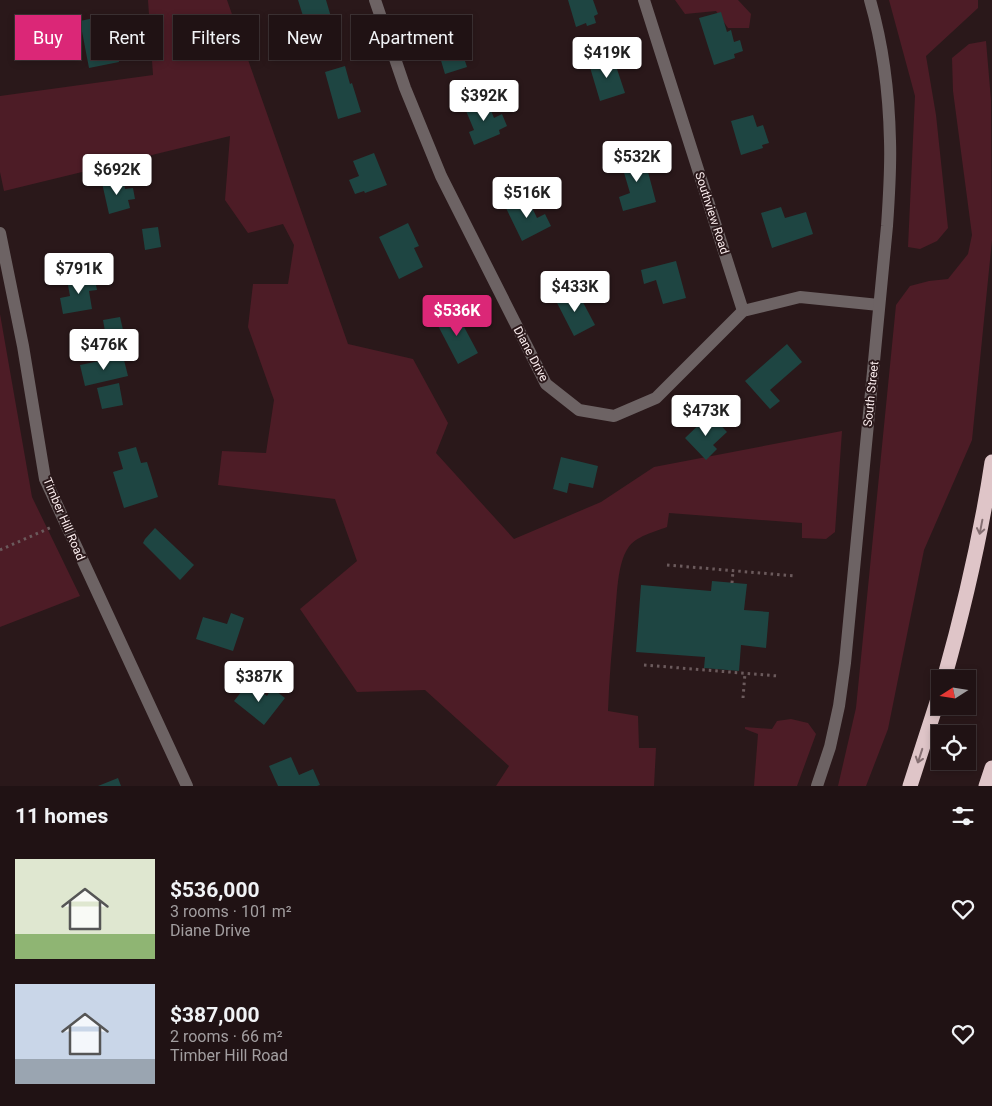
<!DOCTYPE html>
<meta charset="utf-8">
<style>
body{margin:0;font-family:Roboto,sans-serif;background:#2d2022;color:#f1f3f6;height:100vh;display:flex;flex-direction:column;font-size:19px;white-space:nowrap}
*{box-sizing:border-box;margin:0}
p{font-size:16px;color:#a29ea0}
.icon{flex:none;width:28px;height:28px;fill:none;stroke:currentColor;stroke-width:2;stroke-linecap:round;stroke-linejoin:round}
.map{position:relative;height:786px;overflow:hidden}
.details{display:flex;flex-direction:column;background:#201214;flex:1}
.details>*{flex:none}
.top-card{position:absolute;left:15px;top:15px;width:500px;height:45px;display:flex;gap:10px}
.needle{width:32px;rotate:258deg}
.fabs{position:absolute;left:931px;top:670px;display:grid;gap:10px}
.fabs a{display:grid;place-items:center;width:45px;height:45px;border-radius:0px;background:#201214;box-shadow:0 2px 8px #0003,0 0 0 1px #3d3234;font-size:25px}
.price{position:absolute;translate:-50% -42px;padding:0 11px;border-radius:5px;background:#fff;color:#222;font-size:16px;line-height:32px;filter:drop-shadow(0 1px 2px #0008)}
.price::after{content:'';position:absolute;left:50%;top:30px;width:15px;height:11px;margin-left:-8px;background:inherit;clip-path:polygon(0 0,100% 0,50% 100%)}
.price.on{background:#db2777;color:#fff}
ul{padding:0;list-style:none}
li{display:flex;align-items:center;gap:15px;height:125px;padding:0 15px}
li span{display:grid;place-items:center;flex:none;width:140px;height:100px;border-radius:0px;color:#555}
li>.icon{margin-inline-start:auto}
span .icon{width:60px;height:60px;fill:#fffc;stroke-width:1}
li b{font-size:21px}
h2{display:flex;justify-content:space-between;align-items:center;height:60px;padding:0 15px;font-size:21px}
.pill{padding:0 18px;border-radius:0px;background:#201214;box-shadow:0 2px 8px #0003,0 0 0 1px #3d3234;font-size:18px;line-height:45px}
.pill.on{background:#db2777;color:#fff}
.map>svg:first-child{display:block}
.green{fill:#4d1c26}
.building{fill:#1e4542}
.lines{fill:none;stroke-linecap:round;stroke-linejoin:round}
.path{stroke:#6b5a5c;stroke-width:3;stroke-dasharray:2.5 4;stroke-linecap:butt}
.minor{stroke:#6d6364;stroke-width:12}
.motorway{stroke:#dfc5c8;stroke-width:15}
.oneway{stroke:#846e71}
.labels{text-anchor:middle;stroke-width:4;stroke-linejoin:round;paint-order:stroke}
.street-label{font-size:12px;fill:#fbedee;stroke:#2a181a}
</style>
<div class="map">
<svg width="992" height="786" viewBox="0 0 992 786">
<rect width="100%" height="100%" fill="#2a181a"/>
<g class="green">
<path d="M 148,0 L 227,0 L 348,344 L 413,359 L 448,423 L 436,453 L 514,539 L 601,502 L 654,467 L 842,431 L 835,532 L 826,539 L 802,538 L 802,523 L 669,513 L 667,527 C 654,532 636,536 628,548 C 617,564 617,597 615,615 C 612,647 609,679 608,711 L 638,716 L 639,748 L 656,748 L 654,786 L 496,786 L 509,766 L 425,690 L 357,692 L 300,609 L 357,561 L 335,499 L 218,485 L 222,451 L 266,453 L 274,400 L 248,327 L 253,284 L 288,284 L 294,245 L 283,224 L 248,233 L 225,200 L 230,136 L 4,191 L 0,172 L 0,96 L 153,75 Z"/>
<polygon points="675,0 738,0 751,14 749,28 728,28 716,11 685,14"/>
<polygon points="889,0 978,0 978,8 926,56 936,115 948,228 937,241 920,249 908,247 915,96"/>
<polygon points="986,41 991,100 992,240 972,440 924,550 888,729 866,786 838,786 856,708 896,305 910,286 929,281 948,279 968,254 972,235 953,91 952,58 969,44"/>
<polygon points="0,314 32,497 80,596 0,627"/>
<polygon points="791,719 808,723 816,734 797,786 754,786 758,734 745,729 745,727 772,729 777,721"/>
</g>
<g class="building">
<polygon points="298,0 326,0 331,17 328,18 335,39 311,46 305,26 298,28 295,18 303,16"/>
<polygon points="568,0 593,0 598,14 594,16 596,23 587,26 586,23 576,27"/>
<polygon points="721,12 727,32 731,30 734,42 740,40 743,51 734,54 735,58 714,65 699,18"/>
<polygon points="137,16 141,37 115,42 119,62 89,68 80,21 99,17 100,24"/>
<polygon points="455,31 467,67 445,74 434,37"/>
<polygon points="613,57 625,93 600,101 589,64"/>
<polygon points="345,66 350,84 352,83 361,112 338,119 325,72"/>
<polygon points="486,98 494,118 502,114 507,126 499,130 500,134 474,145 469,132 474,130 464,106"/>
<polygon points="753,115 757,127 763,125 769,143 762,145 763,148 741,155 731,121"/>
<polygon points="374,153 387,185 365,193 364,191 355,194 349,180 359,176 353,161"/>
<polygon points="643,153 656,202 623,211 619,197 630,193 620,159"/>
<polygon points="123,178 125,189 133,188 135,199 128,200 130,208 109,214 102,183"/>
<polygon points="527,197 537,218 545,214 551,226 522,241 506,208"/>
<polygon points="781,207 785,218 806,212 813,234 772,248 761,213"/>
<polygon points="408,223 419,246 414,248 423,267 399,279 379,237"/>
<polygon points="158,227 161,247 145,250 142,229"/>
<polygon points="676,261 686,298 663,304 656,280 644,284 641,270"/>
<polygon points="94,275 97,290 89,291 92,309 63,314 60,298 70,296 67,280"/>
<polygon points="577,291 595,325 574,336 556,301"/>
<polygon points="455,310 478,353 458,364 435,320"/>
<polygon points="120,317 124,334 106,337 103,320"/>
<polygon points="787,344 802,362 770,390 780,401 770,409 745,381"/>
<polygon points="123,356 128,376 85,386 80,365"/>
<polygon points="119,383 123,405 102,409 97,388"/>
<polygon points="710,414 727,432 713,445 717,449 706,460 685,438"/>
<polygon points="136,447 141,463 147,462 158,497 124,508 113,472 123,469 118,452"/>
<polygon points="561,457 598,466 593,488 569,483 567,493 553,489"/>
<polygon points="155,528 194,565 180,580 143,543 145,539"/>
<polygon points="712,581 747,584 744,610 769,612 766,648 741,645 739,671 704,668 705,657 636,652 641,585 711,591"/>
<polygon points="231,613 244,618 233,651 196,639 203,617 227,624"/>
<polygon points="249,682 267,696 272,688 285,698 264,725 234,701"/>
<polygon points="291,757 299,775 313,769 320,785 317,786 278,786 269,766"/>
<polygon points="118,778 121,786 98,786"/>
</g>
<g class="lines">
<g class="path">
<polyline points="0,550 52,527"/>
<polyline points="667,565 795,576"/>
<polyline points="732,583 733,571"/>
<polyline points="644,665 778,676"/>
<polyline points="743,698 745,673"/>
</g>
<g class="minor">
<polyline points="375,0 405,88 441,176 546,384 579,410 614,416 656,398 743,311 800,297 879,305"/>
<polyline points="644,0 743,311"/>
<polyline points="0,233 23,346 45,479 187,786"/>
<path d="M 817,786 L 830,747 L 839,706 L 845,663 L 887,226 C 889,197 891,169 890,141 C 889,94 883,45 870,0"/>
</g>
<g class="motorway">
<path d="M 944,679 C 964,608 981,535 992,462"/>
<polyline points="910,786 940,693"/>
<polyline points="986,786 992,768"/>
</g>
</g>
<defs><path id="oneway-shaft" d="M-6 0H5M1.5-3L5.5 0L1.5 3" fill="none" stroke-width="1.6" stroke-linecap="round" stroke-linejoin="round" transform="scale(1.25)"/></defs>
<g class="oneway">
<use href="#oneway-shaft" transform="translate(981 527) rotate(101)"/>
<use href="#oneway-shaft" transform="translate(920 756) rotate(108)"/>
</g>
<g class="labels">
<g class="street-label">
<text transform="translate(712 213) rotate(72)" y="4">Southview Road</text>
<text transform="translate(531 354) rotate(62)" y="4">Diane Drive</text>
<text transform="translate(871 394) rotate(-84)" y="4">South Street</text>
<text transform="translate(64 519) rotate(67)" y="4">Timber Hill Road</text>
</g>
</g>
</svg>
<div class="fabs">
<a><svg class="needle" viewBox="-14 -14 28 28"><path d="M0-13l5 13h-10z" fill="#e53935"/><path d="M0 13l5-13h-10z" fill="#a29ea0"/></svg></a>
<a><svg class="icon" aria-label="locate" viewBox="0 0 24 24"><circle cx="12" cy="12" r="6"/><path d="M12 2v4M12 18v4M2 12h4M18 12h4"/></svg></a>
</div>
<b class="price" style="left:607px;top:79px">$419K</b>
<b class="price" style="left:484px;top:122px">$392K</b>
<b class="price" style="left:637px;top:183px">$532K</b>
<b class="price" style="left:117px;top:196px">$692K</b>
<b class="price" style="left:527px;top:219px">$516K</b>
<b class="price" style="left:79px;top:295px">$791K</b>
<b class="price" style="left:575px;top:313px">$433K</b>
<b class="price on" style="left:457px;top:337px">$536K</b>
<b class="price" style="left:104px;top:371px">$476K</b>
<b class="price" style="left:706px;top:437px">$473K</b>
<b class="price" style="left:259px;top:703px">$387K</b>
<div class="top-card">
<a class="pill on">Buy</a>
<a class="pill">Rent</a>
<a class="pill">Filters</a>
<a class="pill">New</a>
<a class="pill">Apartment</a>
</div>
</div>
<section class="details">
<h2>11 homes<svg class="icon" aria-label="filters" viewBox="0 0 24 24"><path d="M4 7h16M4 17h16"/><circle cx="9" cy="7" r="2"/><circle cx="15" cy="17" r="2"/></svg></h2>
<ul>
<li><span style="background:linear-gradient(#dfe7d0 75%,#8fb573 0)"><svg class="icon" aria-label="home" viewBox="0 0 24 24"><path d="M3 11l9-7 9 7M6 9v11h12V9"/></svg></span><div><b>$536,000</b><p>3 rooms · 101 m²</p><p>Diane Drive</p></div><svg class="icon" aria-label="heart" viewBox="0 0 24 24"><path d="M12 20l-8-8c-3-5 5-10 8-4 3-6 11-1 8 4z"/></svg></li>
<li><span style="background:linear-gradient(#c9d6e8 75%,#9aa5b1 0)"><svg class="icon" aria-label="home" viewBox="0 0 24 24"><path d="M3 11l9-7 9 7M6 9v11h12V9"/></svg></span><div><b>$387,000</b><p>2 rooms · 66 m²</p><p>Timber Hill Road</p></div><svg class="icon" aria-label="heart" viewBox="0 0 24 24"><path d="M12 20l-8-8c-3-5 5-10 8-4 3-6 11-1 8 4z"/></svg></li>
</ul>
</section>
